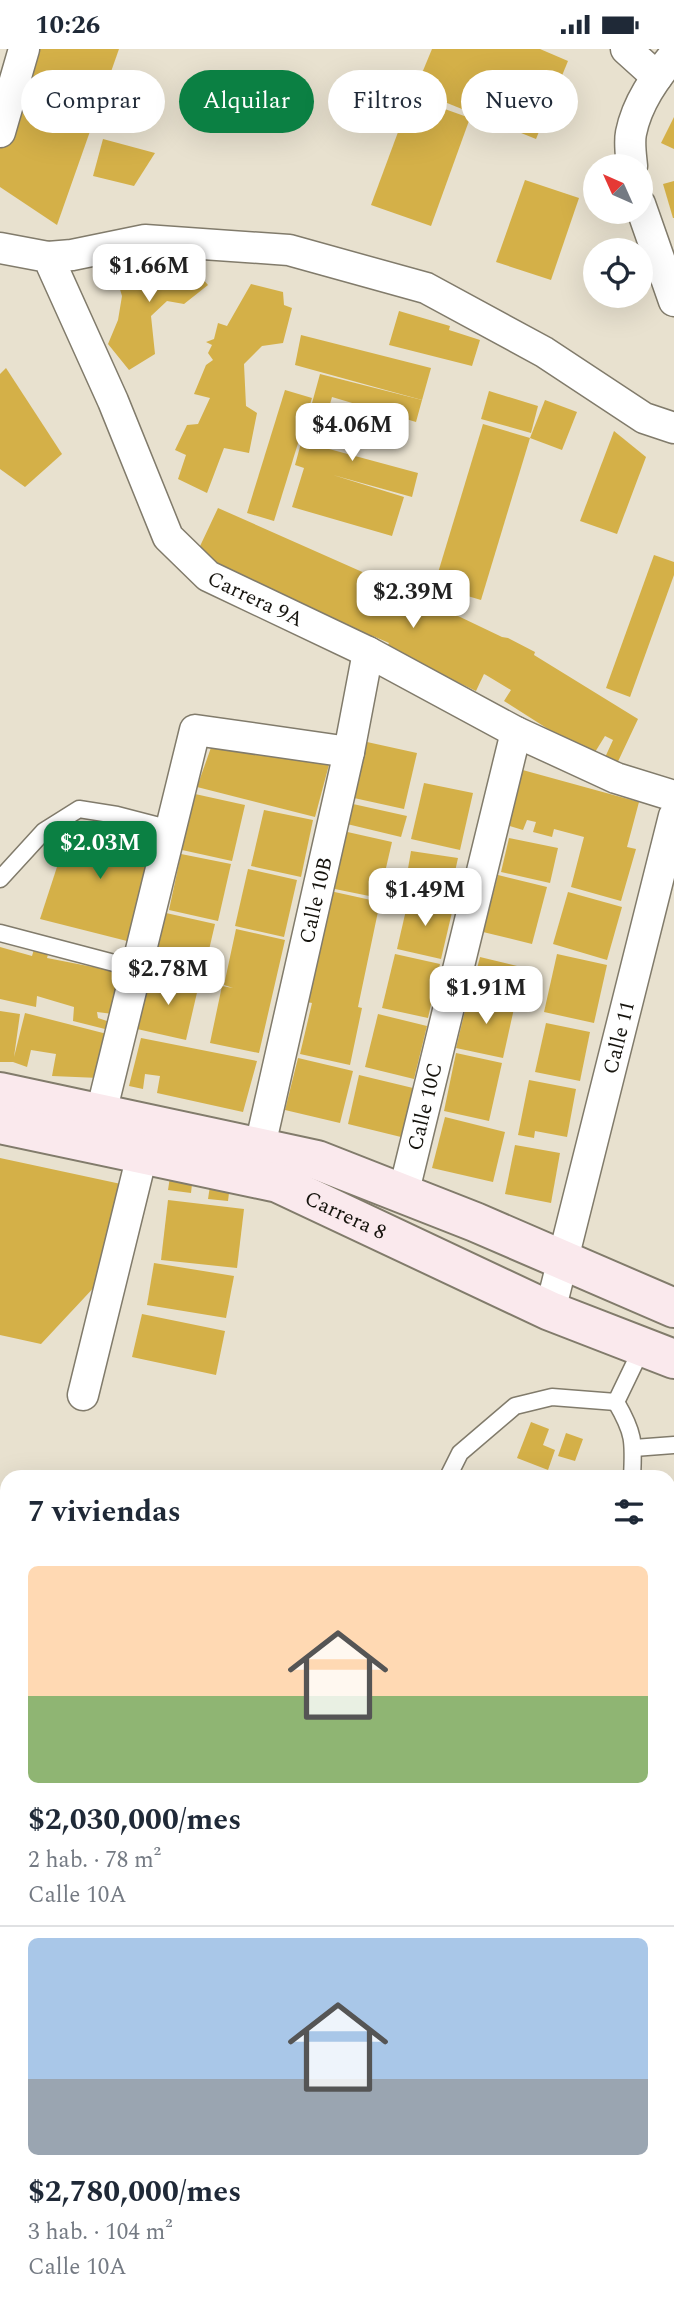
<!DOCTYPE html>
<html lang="es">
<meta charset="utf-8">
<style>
body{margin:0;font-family:Spectral,serif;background:#f2f2f3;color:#1f2937;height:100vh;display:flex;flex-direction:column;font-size:26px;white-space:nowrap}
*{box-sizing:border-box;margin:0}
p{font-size:23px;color:#747a83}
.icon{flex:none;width:38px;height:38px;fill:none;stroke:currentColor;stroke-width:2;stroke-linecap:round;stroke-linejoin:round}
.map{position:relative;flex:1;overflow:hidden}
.panel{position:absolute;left:0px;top:1421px;width:676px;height:842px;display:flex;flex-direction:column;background:#fff;border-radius:21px 21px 0 0;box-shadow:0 7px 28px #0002}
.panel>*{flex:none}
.banner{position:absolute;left:21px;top:21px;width:634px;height:63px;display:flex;gap:14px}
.needle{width:46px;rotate:315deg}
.fabs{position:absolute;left:583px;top:105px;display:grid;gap:14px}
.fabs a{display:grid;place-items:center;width:70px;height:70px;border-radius:50%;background:#fff;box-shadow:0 7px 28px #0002;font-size:35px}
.price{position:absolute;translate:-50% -60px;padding:0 16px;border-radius:14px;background:#fff;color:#222;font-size:23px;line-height:46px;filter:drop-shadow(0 2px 4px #0008)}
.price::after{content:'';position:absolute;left:50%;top:42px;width:21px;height:16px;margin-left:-10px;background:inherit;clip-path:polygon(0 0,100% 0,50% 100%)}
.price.active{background:#0b8043;color:#fff}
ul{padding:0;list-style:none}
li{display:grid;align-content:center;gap:14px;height:371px;padding:0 28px}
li+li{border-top:2px solid #e0e1e3}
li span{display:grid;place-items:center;height:217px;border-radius:10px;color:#555}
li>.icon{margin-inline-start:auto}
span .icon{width:126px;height:126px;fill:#fffc;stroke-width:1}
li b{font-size:30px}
h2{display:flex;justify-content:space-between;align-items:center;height:84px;padding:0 28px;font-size:30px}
.tag{padding:0 24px;border-radius:32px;background:#fff;box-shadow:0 7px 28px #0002;font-size:24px;line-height:63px}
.tag.active{background:#0b8043;color:#fff}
.status{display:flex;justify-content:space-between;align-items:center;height:49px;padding:0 35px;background:#fff;direction:ltr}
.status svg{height:19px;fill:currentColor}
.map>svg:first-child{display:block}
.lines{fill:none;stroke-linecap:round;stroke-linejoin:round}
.river{stroke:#11acd6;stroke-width:58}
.building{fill:#d4b048}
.lane-casing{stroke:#817b6b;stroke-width:19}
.street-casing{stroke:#817b6b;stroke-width:33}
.secondary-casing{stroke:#817b6b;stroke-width:42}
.highway-casing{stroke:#a37e84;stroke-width:42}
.lane{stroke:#fff;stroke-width:16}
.street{stroke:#fff;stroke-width:30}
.secondary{stroke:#fae9ed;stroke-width:38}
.highway{stroke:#efb7c4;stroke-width:38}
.labels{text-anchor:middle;stroke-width:7;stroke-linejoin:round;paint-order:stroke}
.street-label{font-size:21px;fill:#16140e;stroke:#fff}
</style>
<div class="status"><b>10:26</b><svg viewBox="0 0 49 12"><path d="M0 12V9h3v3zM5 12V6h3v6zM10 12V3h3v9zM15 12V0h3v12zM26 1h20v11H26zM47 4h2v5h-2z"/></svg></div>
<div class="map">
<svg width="674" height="2262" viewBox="0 0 674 2262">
<rect width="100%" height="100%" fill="#e8e1cf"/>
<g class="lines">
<g class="river">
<polyline points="668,2184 674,2182"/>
<polyline points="405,2262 433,2256"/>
</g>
</g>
<g class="building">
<polygon points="35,0 119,0 57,176 0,138 0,98"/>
<polygon points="432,0 540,0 568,12 536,90 415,41"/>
<polygon points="411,48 470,69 431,177 371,156"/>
<polygon points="674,68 674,100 661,94"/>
<polygon points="103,90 155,104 134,137 93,127"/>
<polygon points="525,131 579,149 551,231 496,213"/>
<polygon points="674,132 674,169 673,169 663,135"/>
<polygon points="144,203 156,217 164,208 174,220 185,209 208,236 184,255 167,252 151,267 155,305 129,321 108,295 118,271 122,247 116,227"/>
<polygon points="251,235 283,243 284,256 292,259 283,294 262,297 244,315 246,357 257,364 249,404 224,399 207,444 178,430 186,406 175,401 187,376 198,375 210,349 194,345 206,316 213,311 208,304 212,296 206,293 214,290 218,274 227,277"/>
<polygon points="399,262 450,277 449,281 480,291 472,317 389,296"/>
<polygon points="301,286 431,319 422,351 295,316"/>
<polygon points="6,319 62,405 25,438 0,420 0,325"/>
<polygon points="320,325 422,351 416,373 332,348 318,397 418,424 412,448 333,426 404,448 392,487 292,458 304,419 295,416"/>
<polygon points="285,341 312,349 274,472 247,464"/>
<polygon points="489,342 538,357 531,384 481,370"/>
<polygon points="545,351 577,363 562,401 530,389"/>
<polygon points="483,375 530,389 481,551 434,537"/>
<polygon points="614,382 646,408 617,485 580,472"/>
<polygon points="218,459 412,545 502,588 508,589 535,603 534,606 638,670 614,721 602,715 613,691 605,687 592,708 504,652 511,641 486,626 484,625 476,642 386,599 389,594 373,587 371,592 344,581 347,575 336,571 333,578 193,512"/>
<polygon points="654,506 674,513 674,526 630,648 606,639"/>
<polygon points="213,693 330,712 315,768 197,738"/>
<polygon points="367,693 417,704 404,760 354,749"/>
<polygon points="519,720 639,753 627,798 636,800 621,852 571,838 584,788 554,780 552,788 533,783 536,773 527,771 523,781 503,775"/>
<polygon points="424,734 473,744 460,801 411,790"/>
<polygon points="195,745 245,756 232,812 182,801"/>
<polygon points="353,755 407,767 401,788 347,775"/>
<polygon points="264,761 313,771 301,828 251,817"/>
<polygon points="71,775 158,789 131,893 40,870"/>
<polygon points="343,782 392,793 379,849 330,839"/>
<polygon points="509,789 558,799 550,834 501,823"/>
<polygon points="411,802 458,809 449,850 404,843"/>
<polygon points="181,805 231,815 218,872 169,861"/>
<polygon points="248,820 297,831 284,888 235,877"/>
<polygon points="498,826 547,838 532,895 483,883"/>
<polygon points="330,842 380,853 358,958 362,959 350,1016 300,1005 312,954 307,953"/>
<polygon points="568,843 622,858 607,911 553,895"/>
<polygon points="409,848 453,859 441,910 397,900"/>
<polygon points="166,864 215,875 202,931 153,921"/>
<polygon points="236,880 285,891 259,1004 210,994 222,937 233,939 224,936"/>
<polygon points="35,897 49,902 47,909 124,924 113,965 97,963 98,969 110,973 109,981 73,972 74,958 37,947 36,958 0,950 0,898 32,907"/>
<polygon points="395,905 440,915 428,969 382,959"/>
<polygon points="557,905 607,916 594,974 544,963"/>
<polygon points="480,908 525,919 518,950 472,939"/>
<polygon points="150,924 199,935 186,991 137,980"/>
<polygon points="469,945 515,955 503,1009 456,999"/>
<polygon points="0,962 20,965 14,1008 25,964 107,985 99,1029 52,1027 56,1005 31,1001 27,1018 13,1013 0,1013"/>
<polygon points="378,965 427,977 414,1030 365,1018"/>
<polygon points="546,974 590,983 580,1032 535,1023"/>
<polygon points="141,989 257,1012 243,1063 157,1044 160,1027 145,1025 143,1040 129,1037"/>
<polygon points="456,1004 502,1014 489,1072 444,1062"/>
<polygon points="298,1009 353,1022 340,1074 285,1061"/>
<polygon points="359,1026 413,1039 401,1088 348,1075"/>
<polygon points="529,1031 576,1040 567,1088 535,1082 534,1089 518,1086"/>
<polygon points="445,1068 505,1083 493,1133 432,1119"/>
<polygon points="515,1096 560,1104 551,1154 505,1145"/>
<polygon points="0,1109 121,1135 99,1233 41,1295 0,1286"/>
<polygon points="171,1121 231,1128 228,1152 208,1150 210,1137 192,1135 191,1144 168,1141"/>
<polygon points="168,1151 244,1160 237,1219 161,1211"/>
<polygon points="154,1214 234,1227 226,1269 147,1256"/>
<polygon points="142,1265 225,1282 216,1326 132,1308"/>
<polygon points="531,1373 549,1380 543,1396 555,1401 548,1421 517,1409"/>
<polygon points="566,1384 583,1390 575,1412 558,1407"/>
</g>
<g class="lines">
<g class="lane-casing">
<g id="lane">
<polyline points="0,830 44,782 79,760 117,766 171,780"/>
<polyline points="0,884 137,920"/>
<path d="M 616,1353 C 634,1384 634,1392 632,1428"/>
<polyline points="616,1353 643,1297"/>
<polyline points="634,1399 674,1396"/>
<polyline points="448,1428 460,1404 515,1357 552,1348 616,1353"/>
<polyline points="668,1574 674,1572"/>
<polyline points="668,1801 674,1798"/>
<polyline points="668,1833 674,1831"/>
<polyline points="668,1918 674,1915"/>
<polyline points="668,2010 674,2008"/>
<polyline points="0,2102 7,2099"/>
<polyline points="0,2129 7,2126"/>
</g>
</g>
<g class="street-casing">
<g id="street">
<polyline points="626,0 657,28"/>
<polyline points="0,83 24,0"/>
<path d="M 632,117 C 631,107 629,94 631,84 C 637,54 655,29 674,6"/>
<polyline points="640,155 674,252"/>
<path id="s1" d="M 0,199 L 48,208 L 113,352 L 168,488 L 208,527 L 368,603 L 516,683 L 616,729 L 674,747"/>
<polyline points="48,208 72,206 145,191 289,201 426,239 544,303 644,369 674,379"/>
<polyline points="101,1064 195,681 349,703"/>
<path id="s2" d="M 260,1097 L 349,703 L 368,603"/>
<path id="s3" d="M 403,1146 L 516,683"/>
<path id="s4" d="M 550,1262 L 674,767"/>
<polyline points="83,1346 142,1106"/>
</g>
</g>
<g class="secondary-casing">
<g id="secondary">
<polyline points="0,1043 317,1111 475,1173 674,1259"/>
<path id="s5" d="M 0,1075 L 278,1134 L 550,1262 L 674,1310"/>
</g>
</g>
<g class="highway-casing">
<g id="highway">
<polyline points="668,1768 674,1766"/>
<polyline points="668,1860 674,1858"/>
<polyline points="0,2068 7,2065"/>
<polyline points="0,2160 7,2157"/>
</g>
</g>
<use href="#lane" class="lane"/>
<use href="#street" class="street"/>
<use href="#secondary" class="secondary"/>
<use href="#highway" class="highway"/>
</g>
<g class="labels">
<g class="street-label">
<text dy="7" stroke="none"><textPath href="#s1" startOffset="462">Carrera 9A</textPath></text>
<text dy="7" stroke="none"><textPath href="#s2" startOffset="252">Calle 10B</textPath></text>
<text dy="7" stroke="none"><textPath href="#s4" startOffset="282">Calle 11</textPath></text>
<text dy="7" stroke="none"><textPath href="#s3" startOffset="91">Calle 10C</textPath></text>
<text dy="7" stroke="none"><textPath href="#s5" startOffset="359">Carrera 8</textPath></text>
</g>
</g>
</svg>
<div class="fabs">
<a><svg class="needle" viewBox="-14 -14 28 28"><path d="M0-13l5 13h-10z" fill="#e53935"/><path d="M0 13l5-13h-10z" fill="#747a83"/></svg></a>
<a><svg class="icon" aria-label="locate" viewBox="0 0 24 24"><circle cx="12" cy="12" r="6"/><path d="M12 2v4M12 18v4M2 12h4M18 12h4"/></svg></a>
</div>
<b class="price" style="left:149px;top:255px">$1.66M</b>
<b class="price" style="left:352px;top:414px">$4.06M</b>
<b class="price" style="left:413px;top:581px">$2.39M</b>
<b class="price active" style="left:100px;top:832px">$2.03M</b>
<b class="price" style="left:425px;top:879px">$1.49M</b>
<b class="price" style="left:168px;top:958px">$2.78M</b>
<b class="price" style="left:486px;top:977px">$1.91M</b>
<div class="banner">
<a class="tag">Comprar</a>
<a class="tag active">Alquilar</a>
<a class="tag">Filtros</a>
<a class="tag">Nuevo</a>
</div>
<section class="panel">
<h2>7 viviendas<svg class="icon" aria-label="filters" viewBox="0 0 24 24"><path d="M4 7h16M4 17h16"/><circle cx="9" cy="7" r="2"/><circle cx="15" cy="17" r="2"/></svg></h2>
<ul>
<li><span style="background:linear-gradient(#ffd9b3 60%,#8fb573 0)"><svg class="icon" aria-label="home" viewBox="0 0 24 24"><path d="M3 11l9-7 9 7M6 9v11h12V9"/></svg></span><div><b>$2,030,000/mes</b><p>2 hab. · 78 m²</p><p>Calle 10A</p></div></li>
<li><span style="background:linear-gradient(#a9c7e8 65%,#9aa5b1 0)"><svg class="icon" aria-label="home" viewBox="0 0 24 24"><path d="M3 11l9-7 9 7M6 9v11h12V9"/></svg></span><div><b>$2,780,000/mes</b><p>3 hab. · 104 m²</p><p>Calle 10A</p></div></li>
</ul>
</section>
</div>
